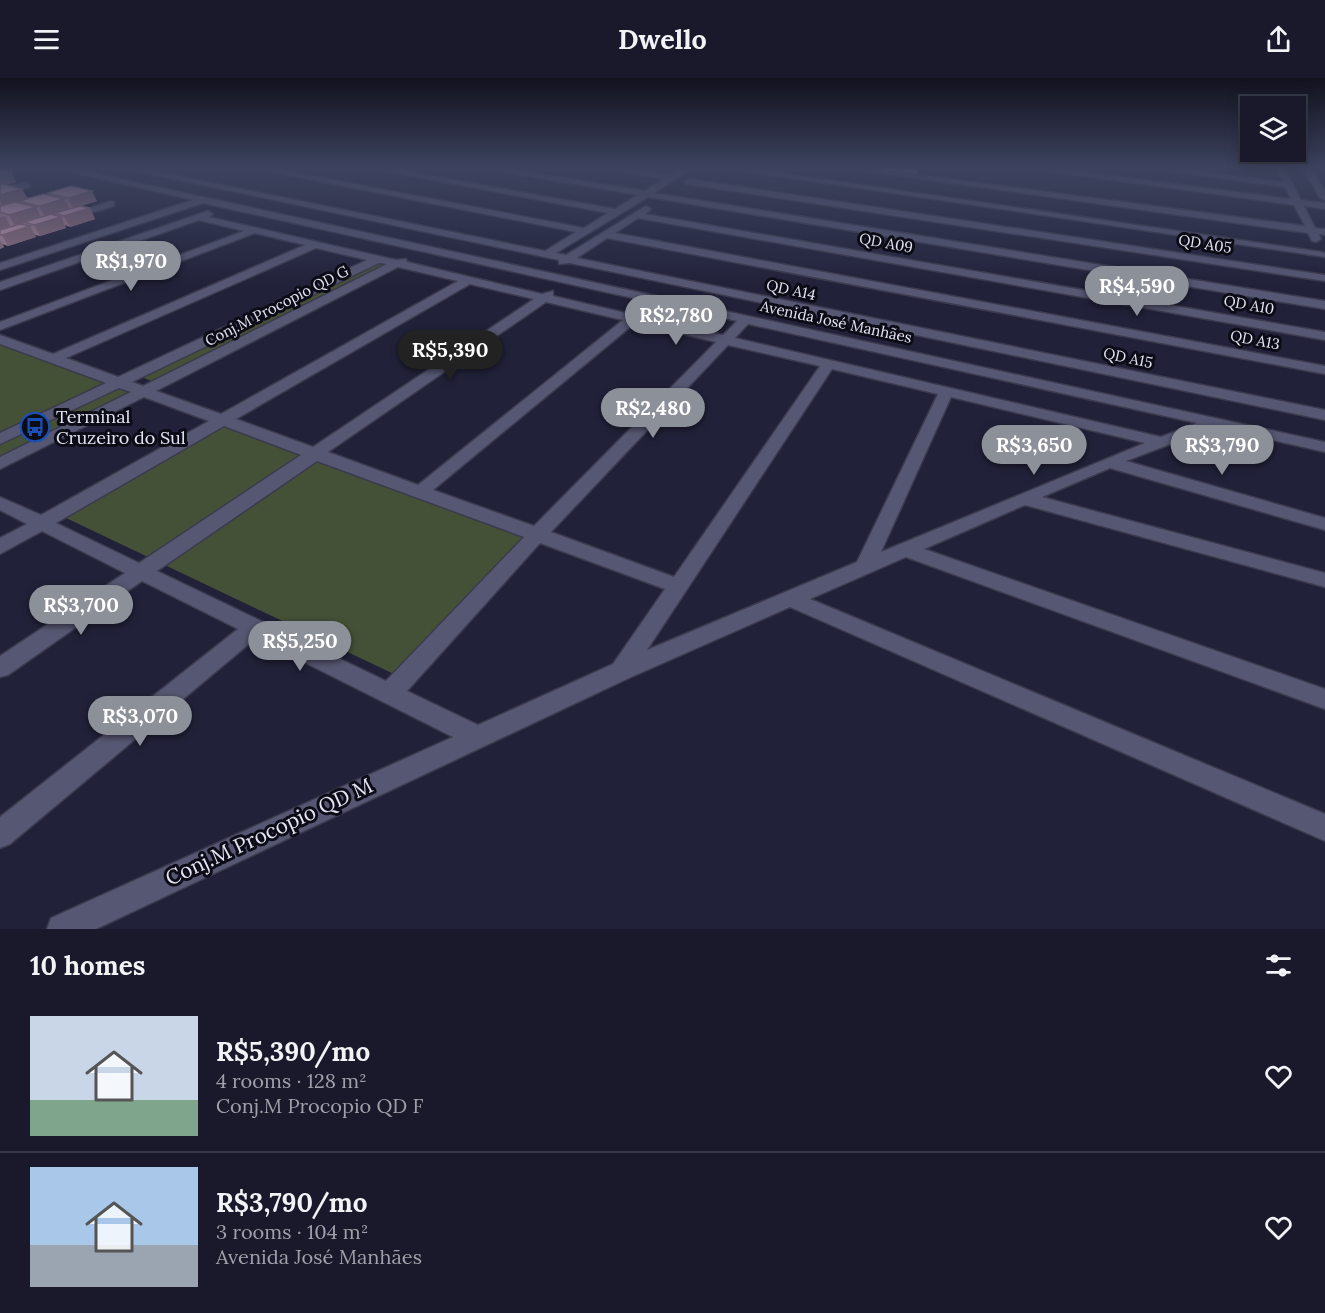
<!DOCTYPE html>
<meta charset="utf-8">
<style>
body{margin:0;font-family:Lora,serif;background:#262637;color:#f1f3f6;height:100vh;display:flex;flex-direction:column;font-size:22px;white-space:nowrap}
*{box-sizing:border-box;margin:0}
p{font-size:20px;color:#9fa0a9}
.icon{flex:none;width:33px;height:33px;fill:none;stroke:currentColor;stroke-width:2;stroke-linecap:round;stroke-linejoin:round}
.map{position:relative;height:851px;overflow:hidden}
.side{display:flex;flex-direction:column;background:#19192b;flex:1}
.side>*{flex:none}
.tools{position:absolute;left:1240px;top:18px;display:grid;gap:12px}
.tools a{display:grid;place-items:center;width:66px;height:66px;border-radius:0px;background:#19192b;box-shadow:0 3px 15px #0003,0 0 0 2px #373847;font-size:30px}
.price{position:absolute;translate:-50% -51px;padding:0 14px;border-radius:21px;background:#8c9099;color:#fff;font-size:20px;line-height:39px;filter:drop-shadow(0 2px 3px #0008)}
.price::after{content:'';position:absolute;left:50%;top:36px;width:18px;height:14px;margin-left:-9px;background:inherit;clip-path:polygon(0 0,100% 0,50% 100%)}
.price.active{background:#222;color:#fff}
ul{padding:0;list-style:none}
li{display:flex;align-items:center;gap:18px;height:150px;padding:0 30px}
li+li{border-top:2px solid #373847}
li span{display:grid;place-items:center;flex:none;width:168px;height:120px;border-radius:0px;color:#555}
li>.icon{margin-inline-start:auto}
span .icon{width:72px;height:72px;fill:#fffc;stroke-width:1}
li b{font-size:26px}
h2{display:flex;justify-content:space-between;align-items:center;height:72px;padding:0 30px;font-size:26px}
header{display:flex;justify-content:space-between;align-items:center;height:78px;padding:0 30px;background:#19192b;font-size:27px;font-weight:800}
.map>svg:first-child{display:block}
.green{fill:#455137}
.lines{fill:none;stroke-linecap:round;stroke-linejoin:round}
.minor-casing{stroke:#3b3a4e;stroke-width:3}
.minor{fill:#565772;fill-rule:evenodd}
.wall{fill:#b38a9d}
.shaded-wall{fill:#927180}
.building{fill:#d0a1b7;stroke:#927180;stroke-width:1.5}
.labels{text-anchor:middle;stroke-width:6;stroke-linejoin:round;paint-order:stroke}
.far-street-label{font-size:15px;fill:#e3e4f4;stroke:#0c0c17}
.poi-label{font-size:18px;fill:#e3e4f4;stroke:#0c0c17;text-anchor:start}
.near-street-label{font-size:21px;fill:#e3e4f4;stroke:#0c0c17}
</style>
<header><svg class="icon" aria-label="menu" viewBox="0 0 24 24"><path d="M4 6h16M4 12h16M4 18h16"/></svg>Dwello<svg class="icon" aria-label="share" viewBox="0 0 24 24"><path d="M12 15V3M7 8l5-5 5 5M5 13v7h14v-7"/></svg></header>
<div class="map">
<svg width="1325" height="851" viewBox="0 0 1325 851">
<rect width="100%" height="100%" fill="#212139"/>
<g class="green">
<polygon points="376,184 390,188 154,304 139,298"/>
<polygon points="0,266 103,305 0,355"/>
<polygon points="120,308 137,314 0,382 0,365"/>
<polygon points="221,347 529,459 398,598 64,439"/>
</g>
<g class="lines">
<g class="minor-casing">
<g id="minor">
<path d="M 54,90 L 70,90 L 1325,364 L 1325,374 L 1215,349 L 1126,383 L 1325,440 L 1325,452 L 1110,390 L 1042,419 L 1325,495 L 1325,509 L 1025,427 L 924,471 L 1325,611 L 1325,631 L 906,479 L 810,521 L 1325,736 L 1325,763 L 790,529 L 629,600 L 96,851 L 47,851 L 51,840 L 453,659 L 256,560 L 10,766 L 0,770 L 0,739 L 238,551 L 142,503 L 8,597 L 0,599 L 0,578 L 125,495 L 42,453 L 0,476 L 0,460 L 27,446 L 0,432 L 0,419 L 41,437 L 209,343 L 144,319 L 0,391 L 0,379 L 131,314 L 119,310 L 0,366 L 0,355 L 106,305 L 0,266 L 0,257 L 53,276 L 305,167 L 255,155 L 0,252 L 0,244 L 244,153 L 199,142 L 0,212 L 0,204 L 208,133 L 213,136 L 209,139 L 396,182 L 406,181 L 407,184 L 542,216 L 553,213 L 553,218 L 630,236 L 641,234 L 642,239 L 723,257 L 737,243 L 203,125 L 0,192 L 0,185 L 193,122 ZM 316,170 L 367,182 L 118,299 L 66,280 ZM 379,185 L 387,186 L 143,308 L 132,304 ZM 398,189 L 458,203 L 221,336 L 156,313 ZM 470,206 L 534,221 L 313,369 L 236,341 ZM 546,224 L 623,242 L 418,407 L 328,374 ZM 635,245 L 716,264 L 534,448 L 433,412 ZM 748,246 L 1197,345 L 1161,359 L 735,260 ZM 728,267 L 820,288 L 674,499 L 551,454 ZM 832,291 L 938,316 L 857,484 L 647,572 ZM 951,319 L 1145,365 L 881,474 ZM 224,348 L 301,377 L 139,485 L 56,445 ZM 317,383 L 524,459 L 386,603 L 157,493 ZM 540,465 L 665,511 L 613,586 L 478,647 L 407,613 Z"/>
<polygon points="122,90 139,90 545,173 576,154 253,90 271,90 584,150 608,135 369,90 388,90 615,131 638,117 482,90 503,90 645,113 664,101 602,90 624,90 671,97 683,90 693,90 654,115 1325,223 1325,231 648,119 556,175 566,177 646,128 651,131 645,136 1325,254 1325,262 638,140 615,155 1325,288 1325,296 607,160 577,180 1325,332 1325,342 570,185 559,186 559,182"/>
<polygon points="724,90 746,90 1322,174 1325,175 1325,179"/>
<polygon points="843,90 867,90 1305,148 1294,127 1026,90 1051,90 1291,121 1285,109 1147,90 1173,90 1283,104 1276,90 1284,90 1301,122 1325,125 1325,131 1304,128 1315,150 1325,151 1325,157 1319,156 1321,161 1316,164 1312,163 1308,155"/>
<polygon points="1303,90 1311,90 1325,113 1325,123 1320,120"/>
<polygon points="689,101 1325,197 1325,203 686,106 685,104"/>
<polygon points="26,104 30,107 29,109 0,117 0,111"/>
<polygon points="111,123 114,124 114,128 68,142 63,139"/>
</g>
</g>
<use href="#minor" class="minor"/>
</g>
<g class="wall">
<polygon points="884,90 920,90 916,96 883,92"/>
<polygon points="0,91 11,94 16,104 6,107 22,111 27,120 49,117 48,115 97,123 81,128 90,130 95,141 70,149 65,147 66,150 40,158 34,157 36,159 8,168 2,166 4,169 0,171 0,128 2,128 0,127"/>
</g>
<g class="shaded-wall">
<polygon points="11,94 16,104 0,108 0,97"/>
<polygon points="22,111 28,121 3,128 0,123 0,117"/>
<polygon points="92,113 97,123 73,130 68,120"/>
<polygon points="64,121 70,131 45,139 39,128"/>
<polygon points="36,129 41,140 15,148 9,137"/>
<polygon points="90,130 95,141 70,149 64,138"/>
<polygon points="5,138 11,149 0,152 0,139"/>
<polygon points="61,139 66,150 40,158 34,147"/>
<polygon points="30,148 36,159 8,168 2,157"/>
<polygon points="0,162 4,169 0,171"/>
</g>
<g class="building">
<polygon points="0,91 11,94 0,97"/>
<polygon points="3,106 22,111 0,117 0,107"/>
<polygon points="71,108 92,113 68,120 48,115"/>
<polygon points="44,116 64,121 39,128 19,123"/>
<polygon points="15,124 36,129 9,137 0,134 0,128"/>
<polygon points="80,128 90,130 64,138 55,135"/>
<polygon points="51,136 61,139 34,147 24,144"/>
<polygon points="20,146 30,148 2,157 0,156 0,152"/>
</g>
<linearGradient id="sky" x2="0" y2="1"><stop stop-color="#12121f"/><stop offset="0.43" stop-color="#3d435f"/><stop offset="1" stop-color="#3d435f" stop-opacity="0"/></linearGradient>
<rect width="1325" height="209" fill="url(#sky)"/>
<defs>
<g id="bus-ring" transform="scale(1.5)"><circle r="9.5" fill="#0c0c17" stroke="#1a4fb4" stroke-width="1.5"/><path d="M-5-6H5V4H4V6H2V4H-2V6H-4V4H-5ZM-3.5-4V0h7V-4ZM-3.5 1.2v1.5H-2V1.2ZM2 1.2v1.5H3.5V1.2Z" fill="#1a4fb4"/></g>
</defs>
<g fill-rule="evenodd">
<use href="#bus-ring" x="35" y="349"/>
</g>
<g class="labels">
<g class="far-street-label">
<text transform="translate(886 165) rotate(10)" y="5">QD A09</text>
<text transform="translate(1205 166) rotate(9)" y="5">QD A05</text>
<text transform="translate(791 212) rotate(12)" y="5">QD A14</text>
<text transform="translate(1249 227) rotate(10)" y="5">QD A10</text>
<text transform="translate(277 228) rotate(-27)" y="5">Conj.M Procopio QD G</text>
<text transform="translate(836 244) rotate(12)" y="5">Avenida José Manhães</text>
<text transform="translate(1255 262) rotate(11)" y="5">QD A13</text>
<text transform="translate(1128 280) rotate(12)" y="5">QD A15</text>
</g>
<g class="poi-label">
<text x="56" y="345">Terminal<tspan x="56" dy="21">Cruzeiro do Sul</tspan></text>
</g>
<g class="near-street-label">
<text transform="translate(269 754) rotate(-25)" y="7">Conj.M Procopio QD M</text>
</g>
</g>
</svg>
<div class="tools">
<a><svg class="icon" aria-label="layers" viewBox="0 0 24 24"><path d="M12 4l9 5-9 5-9-5zM3 14l9 5 9-5"/></svg></a>
</div>
<b class="price" style="left:131px;top:214px">R$1,970</b>
<b class="price" style="left:1137px;top:239px">R$4,590</b>
<b class="price" style="left:676px;top:268px">R$2,780</b>
<b class="price active" style="left:450px;top:303px">R$5,390</b>
<b class="price" style="left:653px;top:361px">R$2,480</b>
<b class="price" style="left:1034px;top:398px">R$3,650</b>
<b class="price" style="left:1222px;top:398px">R$3,790</b>
<b class="price" style="left:81px;top:558px">R$3,700</b>
<b class="price" style="left:300px;top:594px">R$5,250</b>
<b class="price" style="left:140px;top:669px">R$3,070</b>
</div>
<section class="side">
<h2>10 homes<svg class="icon" aria-label="filters" viewBox="0 0 24 24"><path d="M4 7h16M4 17h16"/><circle cx="9" cy="7" r="2"/><circle cx="15" cy="17" r="2"/></svg></h2>
<ul>
<li><span style="background:linear-gradient(#c9d6e8 70%,#7fa58c 0)"><svg class="icon" aria-label="home" viewBox="0 0 24 24"><path d="M3 11l9-7 9 7M6 9v11h12V9"/></svg></span><div><b>R$5,390/mo</b><p>4 rooms · 128 m²</p><p>Conj.M Procopio QD F</p></div><svg class="icon" aria-label="heart" viewBox="0 0 24 24"><path d="M12 20l-8-8c-3-5 5-10 8-4 3-6 11-1 8 4z"/></svg></li>
<li><span style="background:linear-gradient(#a9c7e8 65%,#9aa5b1 0)"><svg class="icon" aria-label="home" viewBox="0 0 24 24"><path d="M3 11l9-7 9 7M6 9v11h12V9"/></svg></span><div><b>R$3,790/mo</b><p>3 rooms · 104 m²</p><p>Avenida José Manhães</p></div><svg class="icon" aria-label="heart" viewBox="0 0 24 24"><path d="M12 20l-8-8c-3-5 5-10 8-4 3-6 11-1 8 4z"/></svg></li>
</ul>
</section>
